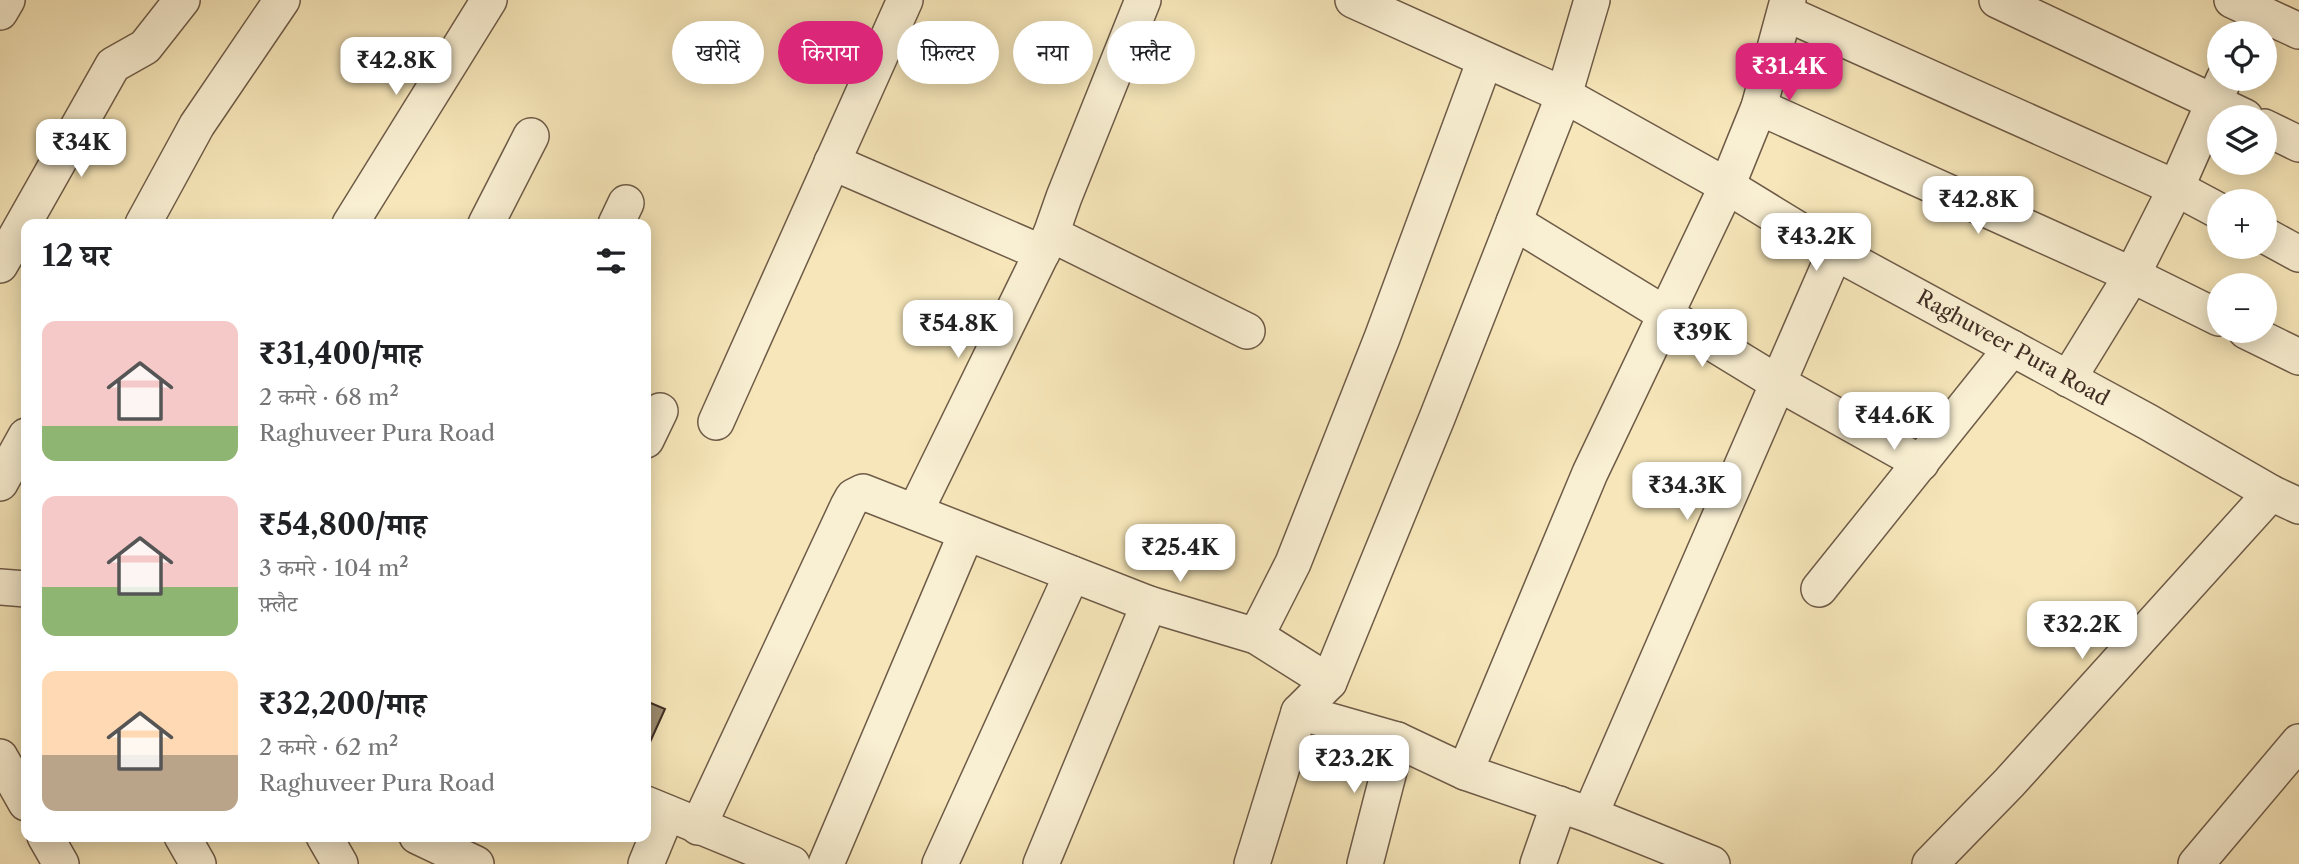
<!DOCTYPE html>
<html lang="hi">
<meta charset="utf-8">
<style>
body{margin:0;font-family:"Libre Caslon Text","Noto Serif Devanagari",serif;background:#f2f2f2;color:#202124;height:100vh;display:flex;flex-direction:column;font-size:26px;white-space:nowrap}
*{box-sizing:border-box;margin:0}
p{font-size:23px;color:#757577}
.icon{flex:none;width:38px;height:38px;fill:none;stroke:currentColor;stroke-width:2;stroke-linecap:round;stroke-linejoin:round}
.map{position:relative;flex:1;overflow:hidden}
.sheet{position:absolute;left:21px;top:219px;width:630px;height:623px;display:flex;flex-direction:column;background:#fff;border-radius:14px;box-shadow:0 4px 18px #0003}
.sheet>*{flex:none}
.guide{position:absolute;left:672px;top:21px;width:665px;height:63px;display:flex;gap:14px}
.fabs{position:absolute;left:2207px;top:21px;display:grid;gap:14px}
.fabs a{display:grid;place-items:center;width:70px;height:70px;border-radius:50%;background:#fff;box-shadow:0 4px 18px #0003;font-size:35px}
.price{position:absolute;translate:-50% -60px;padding:0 16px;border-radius:14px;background:#fff;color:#222;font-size:23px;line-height:46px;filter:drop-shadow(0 2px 4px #0008)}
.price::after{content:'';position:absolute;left:50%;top:42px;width:21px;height:16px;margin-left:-10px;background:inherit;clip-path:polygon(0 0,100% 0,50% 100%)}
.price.on{background:#db2777;color:#fff}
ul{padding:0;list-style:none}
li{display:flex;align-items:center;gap:21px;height:175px;padding:0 21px}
li span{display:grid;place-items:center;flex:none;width:196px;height:140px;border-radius:14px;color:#555}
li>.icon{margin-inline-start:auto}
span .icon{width:84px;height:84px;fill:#fffc;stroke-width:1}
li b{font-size:30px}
h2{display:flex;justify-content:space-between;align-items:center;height:84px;padding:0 21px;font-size:30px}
.chip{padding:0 24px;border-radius:32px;background:#fff;box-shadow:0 4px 18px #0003;font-size:24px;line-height:63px}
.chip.on{background:#db2777;color:#fff}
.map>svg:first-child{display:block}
.building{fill:#9f8d71;stroke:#402d23;stroke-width:2}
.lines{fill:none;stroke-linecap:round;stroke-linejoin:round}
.street-casing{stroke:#6e5b48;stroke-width:38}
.street{stroke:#f9efd2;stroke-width:35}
.labels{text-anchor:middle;stroke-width:5;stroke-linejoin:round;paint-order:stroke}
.street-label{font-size:21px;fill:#402d23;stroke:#f9efd2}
</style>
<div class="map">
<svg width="2299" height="864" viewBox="0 0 2299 864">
<rect width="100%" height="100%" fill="#f6e6b9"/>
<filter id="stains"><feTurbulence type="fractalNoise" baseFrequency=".00286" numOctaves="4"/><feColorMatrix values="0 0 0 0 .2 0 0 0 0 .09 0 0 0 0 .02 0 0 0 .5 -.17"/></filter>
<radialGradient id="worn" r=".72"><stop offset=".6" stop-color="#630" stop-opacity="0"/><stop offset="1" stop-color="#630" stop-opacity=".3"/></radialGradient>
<polygon class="building" points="646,701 665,709 646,751"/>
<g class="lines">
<g class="street-casing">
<g id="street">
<polyline points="1143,0 1064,197 1051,234 1247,331"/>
<polyline points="1353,0 1564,95 1727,186 1835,252 2148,422 2271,493 2299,506"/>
<polyline points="1997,0 2245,117"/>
<polyline points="2232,0 2299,31"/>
<polyline points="0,12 7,0"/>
<polyline points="1785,13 2176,188 2219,211"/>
<polyline points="1759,107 2132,275 2219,318"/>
<polyline points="2264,127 2299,144"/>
<polyline points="832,162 1042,253"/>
<polyline points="1514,222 1778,383 1921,463"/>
<polyline points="143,224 197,125 282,0"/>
<polyline points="350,224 489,0"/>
<polyline points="486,224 531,136"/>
<polyline points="616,224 626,203"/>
<polyline points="2264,235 2299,254"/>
<polyline points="0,265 113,65 145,47 182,0"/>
<polyline points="2246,331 2299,357"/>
<polyline points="2068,379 2132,275 2176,188 2224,79"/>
<polyline points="716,422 905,0"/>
<polyline points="646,440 660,411"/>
<polyline points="0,483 26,436"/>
<polyline points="915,512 1051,234"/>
<polyline points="0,587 26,589"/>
<polyline points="1819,589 2012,348"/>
<polyline points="1256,636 1293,563 1382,338 1485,60"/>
<polyline points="1299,712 1397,740 1465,772"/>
<polyline points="0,757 26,803"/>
<polyline points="646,804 792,864"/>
<polyline points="1590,815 1835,252"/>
<polyline points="698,827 848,506 853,497 863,492 1149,604 1256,636 1329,682 1437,418 1564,95 1592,0"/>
<polyline points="45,836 61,864"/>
<polyline points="182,836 198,864"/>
<polyline points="324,836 340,864"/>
<polyline points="417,836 476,864"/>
<polyline points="646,864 667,813"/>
<polyline points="826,864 966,534"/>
<polyline points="940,864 1072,574"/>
<polyline points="1041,864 1149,604"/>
<polyline points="1252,864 1299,712 1329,682"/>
<polyline points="1365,864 1397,740"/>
<polyline points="1538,864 1559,804"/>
<polyline points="1712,864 1590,815 1465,772 1590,473 1727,186 1759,107 1788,0"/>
<polyline points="1930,864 2009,783 2271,493"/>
<polyline points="2196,864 2299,742"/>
</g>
</g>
<use href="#street" class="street"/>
</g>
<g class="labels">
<g class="street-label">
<text transform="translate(2013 348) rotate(29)" y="7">Raghuveer Pura Road</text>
</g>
</g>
<rect width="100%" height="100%" filter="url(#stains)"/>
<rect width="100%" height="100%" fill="url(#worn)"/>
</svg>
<div class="fabs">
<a><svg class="icon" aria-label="locate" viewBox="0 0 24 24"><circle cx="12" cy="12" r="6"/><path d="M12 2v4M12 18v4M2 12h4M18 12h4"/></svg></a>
<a><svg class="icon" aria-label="layers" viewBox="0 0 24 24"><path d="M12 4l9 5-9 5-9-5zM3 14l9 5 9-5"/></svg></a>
<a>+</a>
<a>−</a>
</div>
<b class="price" style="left:396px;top:97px">₹42.8K</b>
<b class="price on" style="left:1789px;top:103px">₹31.4K</b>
<b class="price" style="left:81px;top:179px">₹34K</b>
<b class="price" style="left:1978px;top:236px">₹42.8K</b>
<b class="price" style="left:1816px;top:273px">₹43.2K</b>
<b class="price" style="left:958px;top:360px">₹54.8K</b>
<b class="price" style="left:1702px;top:369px">₹39K</b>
<b class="price" style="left:1894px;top:452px">₹44.6K</b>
<b class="price" style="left:1687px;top:522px">₹34.3K</b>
<b class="price" style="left:1180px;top:584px">₹25.4K</b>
<b class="price" style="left:2082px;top:661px">₹32.2K</b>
<b class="price" style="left:1354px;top:795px">₹23.2K</b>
<div class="guide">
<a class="chip">खरीदें</a>
<a class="chip on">किराया</a>
<a class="chip">फ़िल्टर</a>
<a class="chip">नया</a>
<a class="chip">फ़्लैट</a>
</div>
<section class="sheet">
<h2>12 घर<svg class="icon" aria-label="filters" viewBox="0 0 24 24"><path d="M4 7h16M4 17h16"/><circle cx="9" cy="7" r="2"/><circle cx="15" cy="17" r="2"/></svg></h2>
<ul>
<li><span style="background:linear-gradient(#f6c9c9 75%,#8fb573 0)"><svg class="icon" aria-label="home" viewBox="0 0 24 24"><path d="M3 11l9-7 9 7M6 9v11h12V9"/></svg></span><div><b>₹31,400/माह</b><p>2 कमरे · 68 m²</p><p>Raghuveer Pura Road</p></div></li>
<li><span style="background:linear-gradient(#f6c9c9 65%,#8fb573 0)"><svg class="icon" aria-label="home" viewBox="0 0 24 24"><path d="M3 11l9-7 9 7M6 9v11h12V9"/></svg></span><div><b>₹54,800/माह</b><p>3 कमरे · 104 m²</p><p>फ़्लैट</p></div></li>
<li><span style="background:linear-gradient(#ffd9b3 60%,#b9a48a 0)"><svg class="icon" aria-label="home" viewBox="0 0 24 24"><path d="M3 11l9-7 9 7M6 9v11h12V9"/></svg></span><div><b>₹32,200/माह</b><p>2 कमरे · 62 m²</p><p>Raghuveer Pura Road</p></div></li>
</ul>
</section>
</div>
